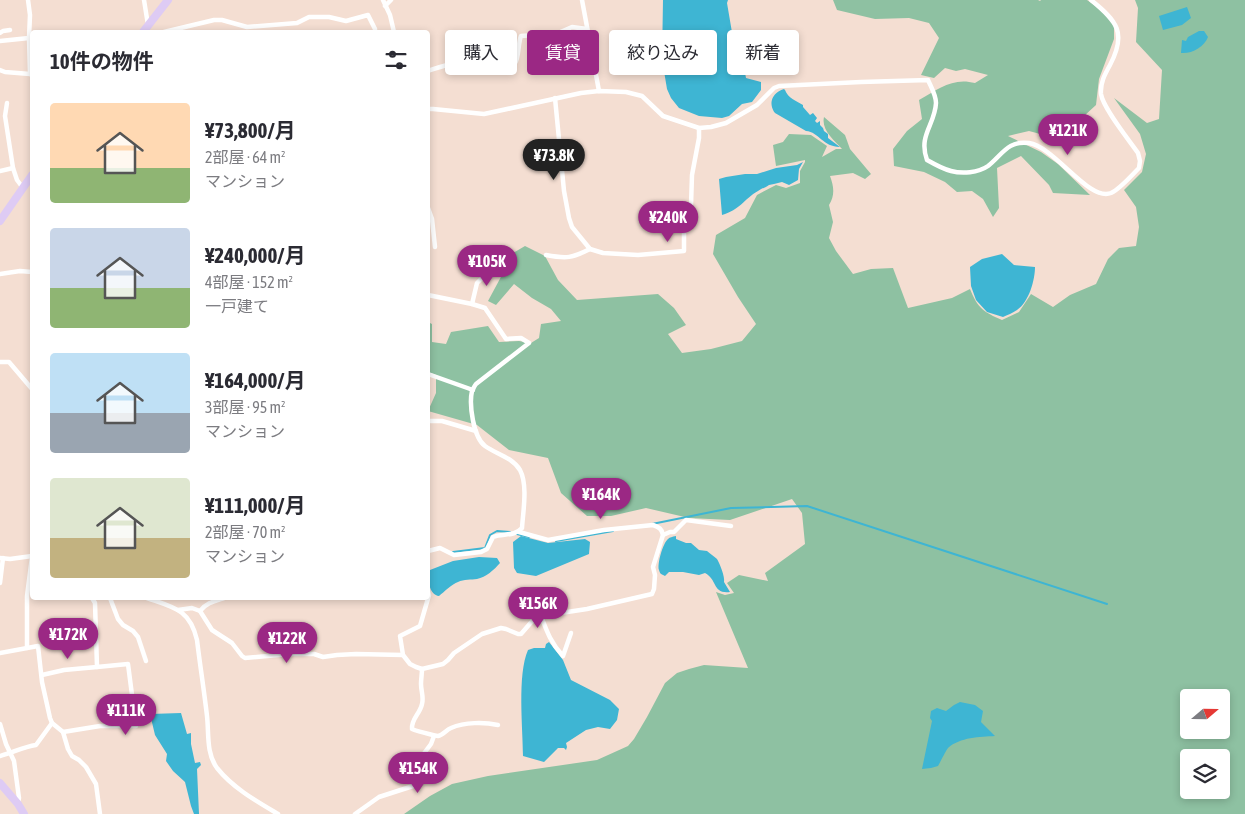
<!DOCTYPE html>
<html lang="ja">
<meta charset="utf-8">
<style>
body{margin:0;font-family:"Asap Condensed","Noto Sans JP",sans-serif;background:#f7f7f7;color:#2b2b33;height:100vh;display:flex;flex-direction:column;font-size:19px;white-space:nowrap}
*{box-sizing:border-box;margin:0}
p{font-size:16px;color:#7c7c81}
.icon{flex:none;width:28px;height:28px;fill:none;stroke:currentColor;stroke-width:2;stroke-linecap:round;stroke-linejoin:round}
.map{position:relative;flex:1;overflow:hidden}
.side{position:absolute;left:30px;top:30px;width:400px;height:570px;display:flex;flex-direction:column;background:#fff;border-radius:5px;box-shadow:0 2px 8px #0003}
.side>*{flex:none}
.top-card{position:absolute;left:445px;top:30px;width:475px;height:45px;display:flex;gap:10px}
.needle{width:32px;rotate:70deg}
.controls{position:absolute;left:1180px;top:689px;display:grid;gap:10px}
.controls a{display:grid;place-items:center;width:50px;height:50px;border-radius:5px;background:#fff;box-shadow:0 2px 8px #0003;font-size:25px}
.price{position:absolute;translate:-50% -42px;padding:0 11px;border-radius:18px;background:#9b2884;color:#fff;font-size:16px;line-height:32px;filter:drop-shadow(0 1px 2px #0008)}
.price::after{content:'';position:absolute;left:50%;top:30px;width:15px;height:11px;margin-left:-8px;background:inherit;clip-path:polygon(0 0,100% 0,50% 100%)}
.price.current{background:#222;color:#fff}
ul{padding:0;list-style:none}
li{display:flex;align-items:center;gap:15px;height:125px;padding:0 20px}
li span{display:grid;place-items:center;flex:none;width:140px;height:100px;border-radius:5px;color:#555}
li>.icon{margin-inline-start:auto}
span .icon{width:60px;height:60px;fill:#fffc;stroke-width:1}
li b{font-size:21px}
h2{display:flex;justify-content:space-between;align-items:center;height:60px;padding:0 20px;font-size:21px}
.pill{padding:0 18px;border-radius:5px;background:#fff;box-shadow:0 2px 8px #0003;font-size:18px;line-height:45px}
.pill.current{background:#9b2884;color:#fff}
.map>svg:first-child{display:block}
.green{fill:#8ec1a2;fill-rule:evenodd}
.water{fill:#3eb5d3}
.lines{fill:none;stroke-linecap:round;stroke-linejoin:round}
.stream{stroke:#3eb5d3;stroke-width:2}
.street{stroke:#fff;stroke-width:4.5}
.primary{stroke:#decbf4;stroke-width:8}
</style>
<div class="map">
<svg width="1245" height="814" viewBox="0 0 1245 814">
<rect width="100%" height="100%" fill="#f4ded2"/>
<g class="green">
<path d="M 833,0 L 1038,0 L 1040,1 L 1041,0 L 1087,0 L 1107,14 L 1114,26 L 1114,39 L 1099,79 L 1096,105 L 1059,139 L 1029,131 L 1008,136 L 1041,152 L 1058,164 L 1090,195 L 1053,193 L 1049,185 L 1021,156 L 997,168 L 999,208 L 993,217 L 983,199 L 972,191 L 957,192 L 945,182 L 924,172 L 894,166 L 893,149 L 907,131 L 922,119 L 919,100 C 938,89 953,77 975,83 L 988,75 L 965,69 L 956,71 L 945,68 L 934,78 L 921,75 L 939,38 L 929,23 L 909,18 L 875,19 L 837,10 Z"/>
<path d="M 1135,0 L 1245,0 L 1245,814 L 404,814 L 430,796 L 452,784 L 488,776 L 597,760 L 628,746 L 634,739 L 647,717 L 665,683 L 677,673 L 689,669 L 704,665 L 748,668 L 716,592 L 725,595 L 734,593 L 727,583 L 739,575 L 768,581 L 765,573 L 805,544 L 802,513 L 792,499 L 730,520 L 689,518 L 646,508 L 611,516 L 587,516 L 561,493 L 548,458 L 509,450 L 477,425 L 428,411 L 436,393 L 436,375 L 428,372 L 428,322 L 432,324 L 432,342 L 446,344 L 451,332 L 488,326 L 499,342 L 519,341 L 531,343 L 539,338 L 541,324 L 561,321 L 551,309 L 532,298 L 514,284 L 496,305 L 488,301 L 502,275 L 508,256 L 525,246 L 545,256 L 558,280 L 577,300 L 658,294 L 674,308 L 686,325 L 668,334 L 682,353 L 711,349 L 742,341 L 756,324 L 738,297 L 713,254 L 716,235 L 745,218 L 757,195 L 776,185 L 786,188 L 800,183 L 800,171 L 805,162 L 805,160 L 776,166 L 773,145 L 783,142 L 789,134 L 811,135 L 827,146 L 822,157 L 836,149 L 842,149 C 834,140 821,130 824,117 L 845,135 L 850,149 L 871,174 L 865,179 L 853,173 L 830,176 C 834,187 835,195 829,205 L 833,222 L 829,238 L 836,251 L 853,274 L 871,269 L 893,268 L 908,308 L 952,298 L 970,289 C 978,309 984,312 1002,320 L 1019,312 L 1031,294 L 1053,307 L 1070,295 L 1096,284 L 1108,259 L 1119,248 L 1136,246 L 1139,227 L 1136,207 L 1124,190 L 1142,172 L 1146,154 L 1140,134 L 1114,98 L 1147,123 L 1159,119 L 1162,70 L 1136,42 L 1138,8 ZM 1189,698 L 1221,698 L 1221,730 L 1189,730 ZM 1189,758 L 1221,758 L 1221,790 L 1189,790 Z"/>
</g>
<g class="water">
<polygon points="663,0 728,0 727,3 735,50 742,57 746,78 761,82 761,90 752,102 742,104 729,116 722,118 699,116 679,108 671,98 667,89 662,59"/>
<polygon points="1187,7 1191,18 1182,25 1163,30 1159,16"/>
<path d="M 1199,31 L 1204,31 L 1208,37 C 1204,47 1192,54 1181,53 L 1182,40 L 1186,41 L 1188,37 Z"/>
<path d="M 784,89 L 785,90 C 788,98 796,101 803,105 L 803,107 L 810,115 L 813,113 L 817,118 L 815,121 L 817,123 L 820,121 L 820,125 L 823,128 L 824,131 L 828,134 L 828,138 L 840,147 C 823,147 819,132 806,131 L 775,113 C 768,103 772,93 784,89 Z"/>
<path d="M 803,162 L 799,169 L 798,180 L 789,185 L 782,182 L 774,184 L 769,185 C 765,188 762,188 758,191 C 744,199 740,210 722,215 L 719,179 L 726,177 L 745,174 L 757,174 L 776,168 L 797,165 Z"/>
<path d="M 1002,254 L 1014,265 L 1035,267 C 1035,280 1029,302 1017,310 C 1013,313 1007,315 1003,317 L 987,312 L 976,300 L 971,286 L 970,267 L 982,259 Z"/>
<polygon points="521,536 548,543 585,539 590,542 589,554 536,576 517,573 514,568 513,542"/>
<path d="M 676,536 L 676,539 L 686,543 L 691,543 L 699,550 L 707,551 C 710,554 714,556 717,559 C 720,564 725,577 724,582 L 730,592 C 712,594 718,580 705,573 L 699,575 L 683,572 L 669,572 L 665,576 C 661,574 660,574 659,570 C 657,564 663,543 668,539 C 670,537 672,537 676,536 Z"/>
<path d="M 479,557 L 497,558 L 500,563 C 494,570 486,577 477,579 C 471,580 464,579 458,582 C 452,584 444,592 439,596 C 430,595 428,582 428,573 L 430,570 L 453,561 Z"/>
<path d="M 549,642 L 563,660 L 571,680 L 610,700 L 619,709 L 617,720 L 610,729 L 598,727 L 586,730 L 566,743 L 567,747 L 566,750 L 564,748 L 558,748 L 544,762 L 523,756 C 523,728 517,675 528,650 L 534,648 L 545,648 L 546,644 Z"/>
<path d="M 960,702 L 975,705 L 983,711 L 981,722 L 995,736 C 980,737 960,737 948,748 C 945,752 941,761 938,766 L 931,768 L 922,769 L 932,721 L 930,718 L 931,711 L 937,708 L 946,711 L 954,705 Z"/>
<polygon points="181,713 187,734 191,733 191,744 195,763 200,762 201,765 197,769 199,814 194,814 191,806 185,782 173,771 166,761 167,754 155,735 150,714"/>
</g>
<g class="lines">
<g class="stream">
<polyline points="652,524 731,508 807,506 1107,604"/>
<polyline points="517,534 529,537"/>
<polyline points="556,541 613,531"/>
<polyline points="453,552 485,548 490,535 497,531 510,532"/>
</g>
<g class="street">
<polyline points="28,0 30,15 29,38 30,74 32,75"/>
<polyline points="144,0 148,25"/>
<polyline points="383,0 390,15 394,32"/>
<polyline points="582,0 599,91"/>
<polyline points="385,6 391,0"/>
<polyline points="164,32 214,20 222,20 247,27 297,23 309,17 329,17 346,21 368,15 375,29"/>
<polyline points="0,33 3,31 10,30"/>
<polyline points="0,41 29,38"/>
<polyline points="0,70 5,72 30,74"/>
<path d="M 428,71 C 437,68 448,63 458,64 C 466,65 474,68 481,68 C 486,69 513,66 515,63 C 519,58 518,43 521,36 L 535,35 L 549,37 L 572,27 L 587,29"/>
<polyline points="555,98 564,191 569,218 572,227 590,249"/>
<polyline points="7,103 5,116 13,168 17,180 23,188"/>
<path d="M 428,109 L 433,109 L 484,114 L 535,103 L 581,93 L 599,91 L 626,92 L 642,96 L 663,116 L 699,128 L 711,127 L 726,123 L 757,105 L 774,88 L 779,86 L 861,82 L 928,80 C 931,87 936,95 936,103 C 935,125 918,135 927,160 C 934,164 943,169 951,171 C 962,174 978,173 988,166 C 1002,155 1008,140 1029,143 C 1055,147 1089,202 1111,193 C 1120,189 1132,175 1139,168 L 1140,161 L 1138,153 C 1129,140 1103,108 1101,94 C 1100,83 1105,74 1110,65 C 1127,33 1117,21 1091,0"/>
<polyline points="0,171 13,168"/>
<polyline points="428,208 432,219 435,247"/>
<path d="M 546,255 C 567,259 572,258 590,249 L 603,253 L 638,255 L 684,251 L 684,219 L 691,205 L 692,175 L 699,138 L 699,128"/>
<polyline points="0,274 20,271 32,272"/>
<path d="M 428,295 L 472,304 L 485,308 L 506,339 L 521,338 L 529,343 L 476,384 C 475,385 473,389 472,391 C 469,404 473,437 485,446 C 496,454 512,457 520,470 C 528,485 523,512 522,528 C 514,537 503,533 493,537 L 487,549 L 481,552 L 454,555 L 440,548 L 428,551"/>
<polyline points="472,304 477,283 482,278 483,267"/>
<polyline points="0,362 9,362 32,389"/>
<polyline points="428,374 473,390"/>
<polyline points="428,421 442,421 476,431"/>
<path d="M 519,532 L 548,540 L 604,530 L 653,525 C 659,527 662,529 663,535"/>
<polyline points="0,558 10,559 32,556"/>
<polyline points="0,583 3,558"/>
<polyline points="428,591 429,595 420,626 400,636 403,655 410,664 416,667 422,669 443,664 448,660 454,653 482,634 501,628 506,629 518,634 521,634 534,619 541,616 587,609 652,594 654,589 655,575 653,567 663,535 670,532 674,532 686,520 731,526"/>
<polyline points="110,598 118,619 123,625 133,631 138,637 146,661"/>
<path d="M 147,598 C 173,607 190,609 197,640 C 200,665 204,690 207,716 C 209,733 206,753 217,768 C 233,788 256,801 278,814"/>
<polyline points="178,610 192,608 200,611 212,630 232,643 242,656 245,658 289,654 314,654 323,657 337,655 356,654 403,655"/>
<path d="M 200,611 C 206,603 215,601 224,598"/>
<path d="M 541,616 C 547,632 551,643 563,656 L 571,633"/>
<polyline points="27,648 27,596 32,557"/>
<polyline points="0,653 38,646 42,682 50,718 52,723 63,732 100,726 136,726 128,664 97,667 95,603 92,598"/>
<path d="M 422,669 C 422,674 421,679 421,684 C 421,691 424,698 422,704 C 420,714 411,719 412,729 C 413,730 436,736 438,736 C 443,735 446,730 451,728 C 465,722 484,722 498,725"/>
<polyline points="42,675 64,670 97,667"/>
<polyline points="0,724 6,744 14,761 19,798 18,804"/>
<polyline points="63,732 68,749 72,756 79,760 86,767 96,784 100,814"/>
<path d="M 0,756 C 12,753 23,747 36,745 L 52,723"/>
<polyline points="355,814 379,797 413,786 419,781 421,777 420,761 422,756 431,744 434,736"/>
</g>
<g class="primary">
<polyline points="143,32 168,0"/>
<polyline points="0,221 32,175"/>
<polyline points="0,783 18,804 24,814"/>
</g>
</g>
</svg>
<div class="controls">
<a><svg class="needle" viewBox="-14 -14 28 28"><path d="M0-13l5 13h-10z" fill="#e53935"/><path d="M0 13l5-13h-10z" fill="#7c7c81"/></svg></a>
<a><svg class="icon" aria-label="layers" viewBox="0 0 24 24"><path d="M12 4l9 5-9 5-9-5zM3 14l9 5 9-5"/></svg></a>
</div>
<b class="price" style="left:1068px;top:156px">¥121K</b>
<b class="price current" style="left:554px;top:181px">¥73.8K</b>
<b class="price" style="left:668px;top:243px">¥240K</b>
<b class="price" style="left:487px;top:287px">¥105K</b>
<b class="price" style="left:601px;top:520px">¥164K</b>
<b class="price" style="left:538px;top:629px">¥156K</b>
<b class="price" style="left:68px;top:660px">¥172K</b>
<b class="price" style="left:287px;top:664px">¥122K</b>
<b class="price" style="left:126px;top:736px">¥111K</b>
<b class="price" style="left:418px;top:794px">¥154K</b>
<div class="top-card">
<a class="pill">購入</a>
<a class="pill current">賃貸</a>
<a class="pill">絞り込み</a>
<a class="pill">新着</a>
</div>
<section class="side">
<h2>10件の物件<svg class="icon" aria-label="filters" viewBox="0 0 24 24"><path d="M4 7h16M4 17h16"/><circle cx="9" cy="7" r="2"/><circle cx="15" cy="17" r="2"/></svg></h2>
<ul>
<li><span style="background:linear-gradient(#ffd9b3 65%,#8fb573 0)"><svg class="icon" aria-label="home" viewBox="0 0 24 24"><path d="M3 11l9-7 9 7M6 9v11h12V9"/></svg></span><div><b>¥73,800/月</b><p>2部屋 · 64 m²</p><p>マンション</p></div></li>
<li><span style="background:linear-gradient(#c9d6e8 60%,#8fb573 0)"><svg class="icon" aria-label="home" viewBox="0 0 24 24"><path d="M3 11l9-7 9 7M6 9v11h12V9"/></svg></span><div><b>¥240,000/月</b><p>4部屋 · 152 m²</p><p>一戸建て</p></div></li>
<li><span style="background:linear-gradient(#bfe0f5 60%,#9aa5b1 0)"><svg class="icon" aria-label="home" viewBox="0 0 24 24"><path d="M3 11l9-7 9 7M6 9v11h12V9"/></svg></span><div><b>¥164,000/月</b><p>3部屋 · 95 m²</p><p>マンション</p></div></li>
<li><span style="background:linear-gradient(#dfe7d0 60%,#c2b280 0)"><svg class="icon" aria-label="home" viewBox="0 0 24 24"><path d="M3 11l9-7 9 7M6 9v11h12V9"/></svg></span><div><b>¥111,000/月</b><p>2部屋 · 70 m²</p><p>マンション</p></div></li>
</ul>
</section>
</div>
